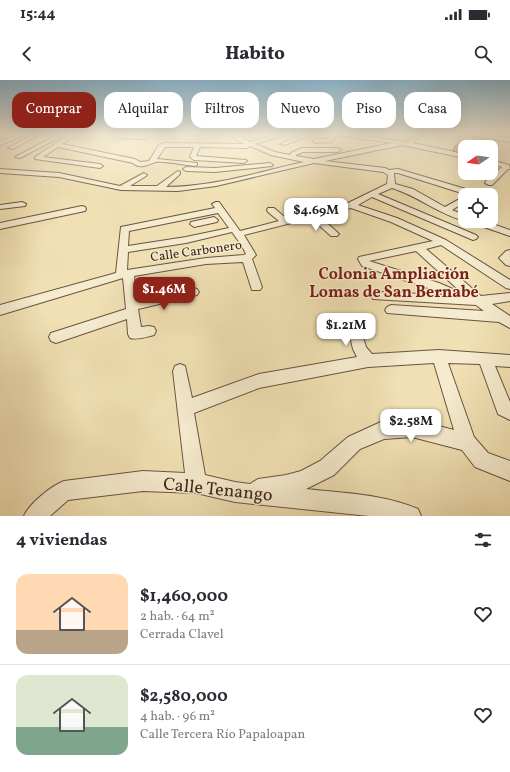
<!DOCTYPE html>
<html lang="es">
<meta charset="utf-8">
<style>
body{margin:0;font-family:Vollkorn,serif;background:#f7f7f7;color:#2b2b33;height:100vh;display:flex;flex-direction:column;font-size:15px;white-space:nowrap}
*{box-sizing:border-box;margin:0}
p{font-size:13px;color:#7c7c81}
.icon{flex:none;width:22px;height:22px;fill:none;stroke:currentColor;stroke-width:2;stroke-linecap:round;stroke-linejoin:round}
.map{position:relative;height:436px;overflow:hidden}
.side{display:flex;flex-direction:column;background:#fff;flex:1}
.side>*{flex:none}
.banner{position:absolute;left:12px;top:12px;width:486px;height:36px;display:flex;gap:8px}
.needle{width:26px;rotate:257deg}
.fabs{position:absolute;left:458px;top:60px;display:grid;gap:8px}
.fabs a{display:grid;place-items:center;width:40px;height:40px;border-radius:8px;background:#fff;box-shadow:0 4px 16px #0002;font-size:20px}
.price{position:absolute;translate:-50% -34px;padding:0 9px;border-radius:8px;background:#fff;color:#222;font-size:13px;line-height:26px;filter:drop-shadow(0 1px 2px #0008)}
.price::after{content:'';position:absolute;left:50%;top:24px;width:12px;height:9px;margin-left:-6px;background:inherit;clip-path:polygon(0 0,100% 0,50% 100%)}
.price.active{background:#8f2418;color:#fff}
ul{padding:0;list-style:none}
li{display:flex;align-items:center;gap:12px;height:100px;padding:0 16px}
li+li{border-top:1px solid #e1e1e2}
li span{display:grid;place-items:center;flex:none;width:112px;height:80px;border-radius:12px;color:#555}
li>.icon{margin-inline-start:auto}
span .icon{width:48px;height:48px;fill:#fffc;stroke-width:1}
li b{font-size:17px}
h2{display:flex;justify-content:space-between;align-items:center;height:48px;padding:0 16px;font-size:17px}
.tag{padding:0 14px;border-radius:12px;background:#fff;box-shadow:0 4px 16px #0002;font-size:14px;line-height:36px}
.tag.active{background:#8f2418;color:#fff}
.status{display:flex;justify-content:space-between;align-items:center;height:28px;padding:0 20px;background:#fff;direction:ltr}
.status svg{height:11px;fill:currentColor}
header{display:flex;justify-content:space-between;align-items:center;height:52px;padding:0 16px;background:#fff;font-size:18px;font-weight:800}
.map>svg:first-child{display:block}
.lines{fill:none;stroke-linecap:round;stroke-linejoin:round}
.minor-casing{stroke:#6a5441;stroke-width:2}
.minor{fill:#f5ebce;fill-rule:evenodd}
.wall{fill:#c08267;stroke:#3e261b}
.building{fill:#df9778;stroke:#3e261b}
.labels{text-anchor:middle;stroke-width:3;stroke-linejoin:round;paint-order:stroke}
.far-street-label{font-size:13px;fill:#3e261b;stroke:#f5ebce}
.neighbourhood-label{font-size:16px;font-weight:bold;fill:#7a1f14;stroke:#f5ebce}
.near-street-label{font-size:18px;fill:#3e261b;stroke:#f5ebce}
</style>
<div class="status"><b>15:44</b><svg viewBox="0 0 49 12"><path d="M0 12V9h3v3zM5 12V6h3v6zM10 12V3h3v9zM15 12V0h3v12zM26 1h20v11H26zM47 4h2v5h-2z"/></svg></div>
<header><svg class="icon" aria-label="back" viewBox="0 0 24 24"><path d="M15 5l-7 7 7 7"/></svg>Habito<svg class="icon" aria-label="search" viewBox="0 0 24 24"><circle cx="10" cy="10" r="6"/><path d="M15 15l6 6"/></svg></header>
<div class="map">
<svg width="510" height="436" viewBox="0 0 510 436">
<rect width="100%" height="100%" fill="#f0e0b3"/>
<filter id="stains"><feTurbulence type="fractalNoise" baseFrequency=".005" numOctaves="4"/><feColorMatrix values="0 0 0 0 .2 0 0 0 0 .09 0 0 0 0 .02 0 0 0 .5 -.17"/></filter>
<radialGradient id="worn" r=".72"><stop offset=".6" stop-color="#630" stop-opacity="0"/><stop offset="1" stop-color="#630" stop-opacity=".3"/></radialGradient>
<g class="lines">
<g class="minor-casing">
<g id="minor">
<polygon points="22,54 26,55 0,65 0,61"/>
<polygon points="34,54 40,54 13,69 8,68"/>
<polygon points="59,54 66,54 20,78 15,77"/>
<path d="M 70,54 L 75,54 L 73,57 L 62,64 L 135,79 L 140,82 L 149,81 L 159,65 L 164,63 L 245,64 L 236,60 L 229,54 L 234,54 L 250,62 L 279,54 L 285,54 L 285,55 L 255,64 L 275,72 L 290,75 L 291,73 L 302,68 L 338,68 L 341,70 L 338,72 L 303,72 L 296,75 L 296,76 L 314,79 L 392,63 L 337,55 L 331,62 L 316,63 L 313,61 L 316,59 L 327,59 L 332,54 L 348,54 L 407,62 L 419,54 L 424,54 L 412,63 L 465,74 L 465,78 L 402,65 L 325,81 L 385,88 L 389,90 L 398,89 L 476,112 L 476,115 L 468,115 L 398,93 L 394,93 L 395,104 L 413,109 L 445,127 L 465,116 L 465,122 L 452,130 L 465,135 L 465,141 C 438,134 418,116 392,108 L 378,114 L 476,155 L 478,157 L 476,159 L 473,160 L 372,117 L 358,125 L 397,138 L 446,160 L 510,200 L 510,209 L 506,208 L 441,165 L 426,169 L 481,216 L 510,213 L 510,221 L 492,224 L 510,236 L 510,248 L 499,242 L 387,233 L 385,230 L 387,227 L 391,225 L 484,231 L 476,225 L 373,219 L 371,216 L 373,213 L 377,212 L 445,215 L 431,209 L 362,186 L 358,179 L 359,177 L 433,161 L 391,142 L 351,128 L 319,136 L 337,152 L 339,154 L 337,156 L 331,156 L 311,138 L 244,155 L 256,175 L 252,179 L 262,207 L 260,210 L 252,210 L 243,182 L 206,184 L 134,196 L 137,220 L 193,208 L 197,209 L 199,212 L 197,215 L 193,216 L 138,229 L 141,247 L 149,246 L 154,247 L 156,251 L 154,255 C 146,257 138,260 130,258 L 128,254 L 127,239 L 56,263 L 51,261 L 49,257 L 51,253 L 126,229 L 123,198 L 0,235 L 0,225 L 116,193 L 121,147 L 215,128 L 212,124 L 216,122 L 219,122 L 240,151 L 279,141 L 268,132 L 267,130 L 268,128 L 274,128 L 287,139 L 348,123 L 387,104 L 388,95 L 383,92 L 314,83 L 216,106 L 178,111 L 121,110 L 59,97 L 0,93 L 0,89 L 59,93 L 120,106 L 144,93 L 147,95 L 146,96 L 130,106 L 157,106 L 178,91 L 180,92 L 180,94 L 166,107 C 212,107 259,92 304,82 L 271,75 L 250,66 L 247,68 L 200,67 L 196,76 L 246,80 L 247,81 L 244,83 L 194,80 L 190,77 L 194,67 L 165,67 L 157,79 L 197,83 L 197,85 L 195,86 C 185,85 165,81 156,82 C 149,84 140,90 133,83 L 58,67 L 43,77 L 100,84 L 103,86 L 100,88 L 35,79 L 35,77 ZM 218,133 L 229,148 L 186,157 L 128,166 L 129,151 ZM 232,152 L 242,166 L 246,174 L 244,175 L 206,178 L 127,190 L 128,172 L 186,163 ZM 416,171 L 462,213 L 439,203 L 369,181 Z"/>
<polygon points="195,54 202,54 199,56"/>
<polygon points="305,54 312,54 285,65 280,64"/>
<polygon points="460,54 473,54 510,58 510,62"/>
<polygon points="118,55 145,55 148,57 145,59 116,58 115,57"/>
<polygon points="491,80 509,85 510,89 508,89 492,105 489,105 485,103 486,101 502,87 491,84"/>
<polygon points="270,83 273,85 272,86 215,92 186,91 183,89 186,87 215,88"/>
<polygon points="465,91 465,93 468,93 467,94 461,95 461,93"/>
<polygon points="22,122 26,124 25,126 0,129 0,125"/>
<polygon points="82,126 85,127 86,129 85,131 0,149 0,143"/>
<polygon points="214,137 218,140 217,142 194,147 190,144 191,142"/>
<polygon points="471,141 484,141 510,150 510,156 472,143"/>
<polygon points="510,170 510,186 506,185 499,178 506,171"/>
<path d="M 352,235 L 357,236 L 358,240 L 366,267 L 372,274 L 439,270 L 510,275 L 510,287 L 495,286 L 510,322 L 510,340 L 498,334 L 480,284 L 448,283 L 474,357 L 488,373 L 510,381 L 510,401 L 475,387 L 462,370 L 412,357 L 384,359 L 360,369 L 334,395 L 306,409 C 343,413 383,414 418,429 L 421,436 L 369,436 L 235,422 L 196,413 L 143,411 L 68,420 L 50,436 L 24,436 C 29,424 51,406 64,401 L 143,391 L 185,393 L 173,291 L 175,286 L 180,284 L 185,286 L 192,318 L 259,294 L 357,277 L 353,269 L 346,240 L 347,236 ZM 434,283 L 454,350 L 412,339 L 383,341 L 348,357 L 320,381 L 301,391 L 286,395 L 258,399 L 250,404 L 235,402 L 205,395 L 194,333 L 259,308 L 368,287 Z"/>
</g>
</g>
<use href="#minor" class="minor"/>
</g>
<polygon class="wall" points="459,63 473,64 472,67 465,67 465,74 453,71 455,66 458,64"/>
<polygon class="building" points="460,61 473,64 470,67 465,67 465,69 455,66 457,64 463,66 465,64 459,63"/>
<linearGradient id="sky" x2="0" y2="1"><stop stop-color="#89b7d2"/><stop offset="0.47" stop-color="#f8f1dd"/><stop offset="1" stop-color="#f8f1dd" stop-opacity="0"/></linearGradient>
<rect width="510" height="115" fill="url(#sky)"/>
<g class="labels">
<g class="far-street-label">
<text transform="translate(196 170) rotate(-8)" y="5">Calle Carbonero</text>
</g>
<g class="neighbourhood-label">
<text x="394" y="199">Colonia Ampliación<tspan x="394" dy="18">Lomas de San Bernabé</tspan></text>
</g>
<g class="near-street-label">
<text transform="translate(218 409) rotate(6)" y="6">Calle Tenango</text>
</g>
</g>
<rect width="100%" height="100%" filter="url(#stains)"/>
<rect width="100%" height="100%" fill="url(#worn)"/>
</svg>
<div class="fabs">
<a><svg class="needle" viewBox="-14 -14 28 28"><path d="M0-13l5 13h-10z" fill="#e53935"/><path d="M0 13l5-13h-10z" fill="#7c7c81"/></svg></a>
<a><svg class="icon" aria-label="locate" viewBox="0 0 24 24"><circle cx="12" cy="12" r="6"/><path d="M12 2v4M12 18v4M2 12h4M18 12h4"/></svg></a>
</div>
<b class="price" style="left:316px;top:152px">$4.69M</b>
<b class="price active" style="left:164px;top:231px">$1.46M</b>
<b class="price" style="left:346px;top:267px">$1.21M</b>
<b class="price" style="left:411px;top:363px">$2.58M</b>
<div class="banner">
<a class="tag active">Comprar</a>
<a class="tag">Alquilar</a>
<a class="tag">Filtros</a>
<a class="tag">Nuevo</a>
<a class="tag">Piso</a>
<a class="tag">Casa</a>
</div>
</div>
<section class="side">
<h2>4 viviendas<svg class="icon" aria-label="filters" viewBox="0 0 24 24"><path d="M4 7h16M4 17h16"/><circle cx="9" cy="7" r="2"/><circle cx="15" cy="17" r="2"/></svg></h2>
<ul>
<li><span style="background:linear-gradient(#ffd9b3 70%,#b9a48a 0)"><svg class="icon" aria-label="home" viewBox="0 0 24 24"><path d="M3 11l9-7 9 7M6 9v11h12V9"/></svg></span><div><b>$1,460,000</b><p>2 hab. · 64 m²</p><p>Cerrada Clavel</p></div><svg class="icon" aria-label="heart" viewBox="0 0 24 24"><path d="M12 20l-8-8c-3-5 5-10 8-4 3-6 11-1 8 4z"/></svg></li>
<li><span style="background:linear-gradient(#dfe7d0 65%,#7fa58c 0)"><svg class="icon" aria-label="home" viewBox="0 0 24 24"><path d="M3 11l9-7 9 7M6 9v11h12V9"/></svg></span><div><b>$2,580,000</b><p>4 hab. · 96 m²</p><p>Calle Tercera Río Papaloapan</p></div><svg class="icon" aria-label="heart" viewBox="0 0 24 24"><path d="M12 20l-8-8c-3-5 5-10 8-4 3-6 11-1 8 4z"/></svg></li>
</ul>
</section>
